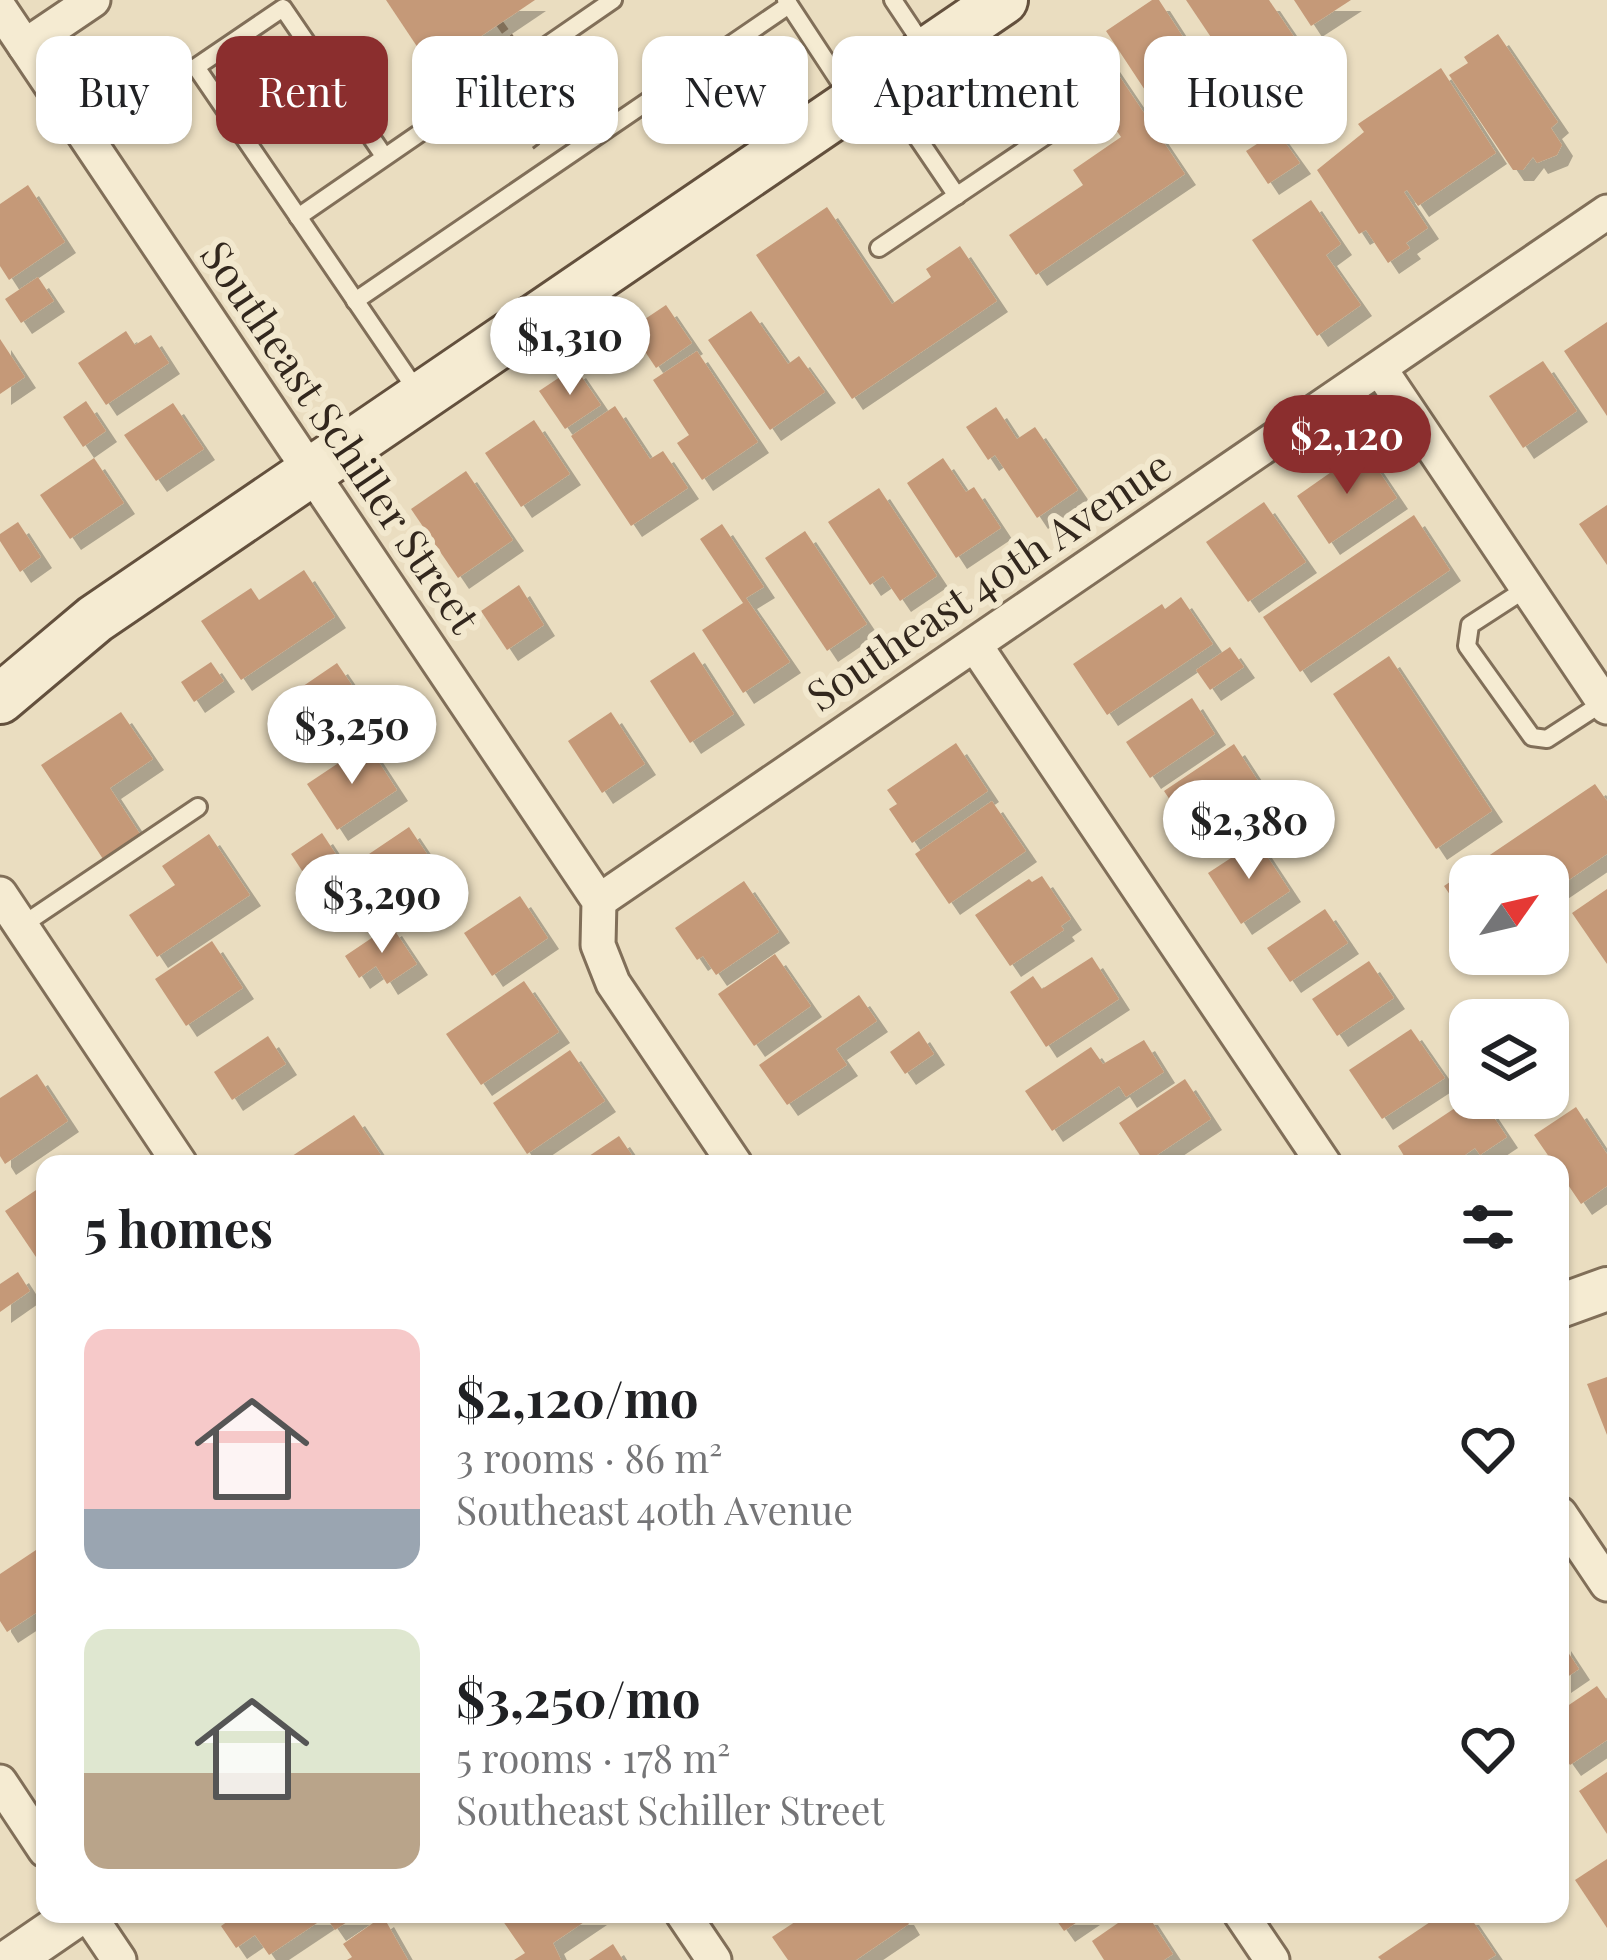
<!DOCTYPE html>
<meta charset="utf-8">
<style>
body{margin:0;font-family:"Playfair Display",serif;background:#f6f6f6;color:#202124;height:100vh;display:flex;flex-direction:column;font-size:45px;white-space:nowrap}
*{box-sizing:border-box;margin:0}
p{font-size:39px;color:#757577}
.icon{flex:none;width:66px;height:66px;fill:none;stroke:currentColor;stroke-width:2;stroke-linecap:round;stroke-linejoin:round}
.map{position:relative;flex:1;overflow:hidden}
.side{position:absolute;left:36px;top:1155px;width:1533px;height:768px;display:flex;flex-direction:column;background:#fff;border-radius:24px;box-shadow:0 3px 9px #0004}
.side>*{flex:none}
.top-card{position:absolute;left:36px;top:36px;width:1536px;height:108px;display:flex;gap:24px}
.needle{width:78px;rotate:56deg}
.fabs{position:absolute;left:1449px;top:855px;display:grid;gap:24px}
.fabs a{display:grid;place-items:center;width:120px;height:120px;border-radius:24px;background:#fff;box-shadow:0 3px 9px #0004;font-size:60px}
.price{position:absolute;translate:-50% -102px;padding:0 27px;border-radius:42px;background:#fff;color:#222;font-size:39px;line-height:78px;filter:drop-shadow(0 3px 6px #0008)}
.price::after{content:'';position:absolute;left:50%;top:72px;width:36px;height:27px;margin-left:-18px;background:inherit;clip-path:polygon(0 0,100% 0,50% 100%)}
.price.on{background:#8b2e2e;color:#fff}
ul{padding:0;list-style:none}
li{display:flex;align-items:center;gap:36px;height:300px;padding:0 48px}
li span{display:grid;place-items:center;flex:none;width:336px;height:240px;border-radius:24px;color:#555}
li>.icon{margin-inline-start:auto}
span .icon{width:144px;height:144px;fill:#fffc;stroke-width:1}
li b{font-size:51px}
h2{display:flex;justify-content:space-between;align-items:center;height:144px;padding:0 48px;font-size:51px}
.pill{padding:0 42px;border-radius:24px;background:#fff;box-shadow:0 3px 9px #0004;font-size:42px;line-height:108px}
.pill.on{background:#8b2e2e;color:#fff}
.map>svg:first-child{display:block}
.building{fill:#c59978;filter:url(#shadow)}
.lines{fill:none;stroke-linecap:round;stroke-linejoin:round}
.service-casing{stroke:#816f59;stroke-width:22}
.minor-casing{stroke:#816f59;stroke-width:39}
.tertiary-casing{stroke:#816f59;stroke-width:48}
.secondary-casing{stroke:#63503d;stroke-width:54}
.path{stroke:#816f59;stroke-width:8;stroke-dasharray:9 6;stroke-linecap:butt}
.service{stroke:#f5ebd2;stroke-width:16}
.minor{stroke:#f5ebd2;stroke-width:33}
.tertiary{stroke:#f5ebd2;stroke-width:42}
.secondary{stroke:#f5ebd2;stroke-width:48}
.labels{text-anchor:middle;stroke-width:12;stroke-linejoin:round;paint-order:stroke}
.street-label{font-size:42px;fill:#32271d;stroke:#f2e8ce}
</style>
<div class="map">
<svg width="1607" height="1960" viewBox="0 0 1607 1960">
<defs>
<filter id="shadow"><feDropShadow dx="11" dy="11" stdDeviation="0" flood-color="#0004"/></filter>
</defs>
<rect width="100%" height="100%" fill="#eaddc0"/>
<g class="building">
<polygon points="386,0 535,0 432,69"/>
<polygon points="1152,0 1159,0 1196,57 1204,52 1225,83 1166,122 1106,31"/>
<polygon points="1186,0 1269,0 1301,47 1243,85"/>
<polygon points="1294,0 1351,0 1311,26"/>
<polygon points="1498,34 1558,122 1551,128 1562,145 1557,155 1537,163 1533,157 1523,170 1513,170 1449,75 1468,63 1464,57"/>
<polygon points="1101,49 1185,174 1036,275 1009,235 1083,185 1073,170 1121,137 1073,67"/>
<polygon points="1441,68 1496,153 1418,206 1407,190 1404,192 1428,228 1406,243 1410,248 1388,263 1366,230 1359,234 1317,170 1364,132 1358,124"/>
<polygon points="1277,131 1300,163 1268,184 1246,151"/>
<polygon points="28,185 65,242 9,280 0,266 0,204"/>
<polygon points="1311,200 1341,244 1326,255 1361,305 1317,336 1252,240"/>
<polygon points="827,207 892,304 931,277 926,269 960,246 997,301 852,399 756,255"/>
<polygon points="38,277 54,301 21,323 5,299"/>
<polygon points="666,305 692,343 656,368 630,329"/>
<polygon points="751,311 788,364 799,356 825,392 770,430 708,340"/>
<polygon points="1607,322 1607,416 1564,351"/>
<polygon points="126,331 135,345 151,335 169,363 106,405 78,363"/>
<polygon points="0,339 25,377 0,394"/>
<polygon points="697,351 758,442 702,480 677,443 689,435 653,380"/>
<polygon points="1543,361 1577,411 1523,448 1489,396"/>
<polygon points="575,367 601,405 565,429 539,391"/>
<polygon points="86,401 106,431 83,447 63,417"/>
<polygon points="173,403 204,449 156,481 124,435"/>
<polygon points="615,406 650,459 663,451 688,488 631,526 571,436"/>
<polygon points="996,407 1017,439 1035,427 1078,490 1037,518 995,455 988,460 966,427"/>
<polygon points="534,420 570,474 521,507 485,453"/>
<polygon points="1364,449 1397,498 1329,544 1297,496"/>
<polygon points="94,458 124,503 70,539 40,495"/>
<polygon points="943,458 966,492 974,487 1001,528 956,558 907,483"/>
<polygon points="466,471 513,540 458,578 411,509"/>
<polygon points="879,488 937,576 900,601 883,576 870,585 828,522"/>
<polygon points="1264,502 1306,562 1248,602 1206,542"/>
<polygon points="1607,505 1607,565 1579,524"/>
<polygon points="1414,515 1450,570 1300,672 1263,617"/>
<polygon points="18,522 41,557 20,572 0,541 0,534"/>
<polygon points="722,524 764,587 746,598 790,662 743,693 702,630 743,603 700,539"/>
<polygon points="805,531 867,624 827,651 765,558"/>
<polygon points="304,570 335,617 241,680 201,621 251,588 259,600"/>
<polygon points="519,585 544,625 507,650 481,611"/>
<polygon points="1181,597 1213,644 1107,715 1073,664 1162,604 1165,609"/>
<polygon points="1230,647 1244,667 1210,690 1196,670"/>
<polygon points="694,652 734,714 690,743 650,681"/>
<polygon points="1389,656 1492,811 1436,849 1333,694"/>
<polygon points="211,662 224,681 194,702 181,682"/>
<polygon points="337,663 360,697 292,741 271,708"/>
<polygon points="1192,698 1215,734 1150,778 1126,742"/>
<polygon points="121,712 153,759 110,788 140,834 103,859 41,765"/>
<polygon points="611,712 645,764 602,793 568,741"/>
<polygon points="956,743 988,791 912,843 889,809 897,804 887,790"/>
<polygon points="367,744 397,790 337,830 307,784"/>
<polygon points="1234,744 1260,784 1247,792 1260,811 1214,841 1202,822 1190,830 1164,791"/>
<polygon points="1595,784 1607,801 1607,854 1548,894 1548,876 1470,876 1470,924 1444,886"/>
<polygon points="992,801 1026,851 949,904 915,854"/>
<polygon points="409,827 445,881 389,918 373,895 380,890 367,871 376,864 369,854"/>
<polygon points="322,833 347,871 316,892 291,854"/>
<polygon points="209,834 250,895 157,957 129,915 175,885 162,866"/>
<polygon points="1257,841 1290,891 1241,924 1208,873"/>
<polygon points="1042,876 1071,919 1061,926 1064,930 1010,966 975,915 1029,879 1032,882"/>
<polygon points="744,881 779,932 716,975 703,956 697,960 675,928"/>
<polygon points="1607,889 1607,964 1572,913"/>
<polygon points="520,896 548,938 492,976 464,933"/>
<polygon points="1325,909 1348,943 1290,982 1267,948"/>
<polygon points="391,925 417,964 387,984 376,966 359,978 345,956"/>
<polygon points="212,941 243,988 186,1026 155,979"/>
<polygon points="775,954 811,1006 754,1046 718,994"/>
<polygon points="1092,957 1119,999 1046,1047 1010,992 1033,976 1042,989"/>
<polygon points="1369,961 1394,998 1337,1036 1312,999"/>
<polygon points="524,981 559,1032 481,1085 446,1034"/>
<polygon points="859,995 877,1021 836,1049 847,1065 787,1105 759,1065"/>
<polygon points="1411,1029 1445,1078 1382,1119 1349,1070"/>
<polygon points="919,1031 934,1054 905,1074 890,1052"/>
<polygon points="268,1036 286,1064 232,1100 214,1072"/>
<polygon points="1144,1040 1164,1072 1126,1097 1119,1086 1052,1131 1025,1091 1091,1047 1103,1064"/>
<polygon points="570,1050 605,1101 527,1154 493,1103"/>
<polygon points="37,1074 68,1121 5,1164 0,1156 0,1098"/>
<polygon points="1185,1079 1211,1119 1145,1163 1119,1123"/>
<polygon points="1464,1102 1473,1117 1487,1107 1507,1137 1480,1155 1475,1148 1452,1164 1409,1164 1398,1146"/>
<polygon points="1576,1107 1607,1154 1607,1186 1581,1204 1560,1173 1560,1164 1554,1164 1534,1135"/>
<polygon points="354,1115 383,1158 374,1164 280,1164"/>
<polygon points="619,1136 638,1164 577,1164"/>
<polygon points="45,1184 45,1251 36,1257 5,1211"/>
<polygon points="18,1272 30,1291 0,1312 0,1284"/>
<polygon points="1607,1377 1607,1435 1587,1384"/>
<polygon points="39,1548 45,1558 45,1607 7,1632 0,1621 0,1574"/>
<polygon points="1560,1640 1579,1669 1560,1682"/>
<polygon points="1597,1686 1607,1700 1607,1740 1570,1765 1560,1751 1560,1711"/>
<polygon points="1607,1772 1607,1834 1579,1791"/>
<polygon points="1607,1859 1607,1928 1575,1880"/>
<polygon points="238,1914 359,1914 335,1930 326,1917 269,1955 255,1935 236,1948 221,1926"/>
<polygon points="498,1914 596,1914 553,1943 561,1960 514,1960 525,1953"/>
<polygon points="807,1914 903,1914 909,1924 856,1960 788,1960 772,1937"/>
<polygon points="1052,1914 1089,1914 1064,1931"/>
<polygon points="1131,1914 1147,1914 1173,1954 1164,1960 1104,1960 1092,1941"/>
<polygon points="1442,1914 1468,1914 1496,1955 1488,1960 1381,1960 1378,1957"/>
<polygon points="383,1916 408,1960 347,1960 352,1957 343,1944"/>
<polygon points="613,1944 623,1960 589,1960"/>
</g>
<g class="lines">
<g class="service-casing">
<g id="service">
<polyline points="786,0 851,99"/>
<polyline points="893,0 927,51"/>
<polyline points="881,84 957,196"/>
<polyline points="384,156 283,8 196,67 417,391"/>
<polyline points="298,217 613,0"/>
<polyline points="879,248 1057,128"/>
<polyline points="355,301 789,5"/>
<polyline points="1527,588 1470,625 1467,646 1532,737 1547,739 1604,702"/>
<polyline points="21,926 198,807"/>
</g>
</g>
<g class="minor-casing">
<g id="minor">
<polyline points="0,9 599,901 598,945 613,983 735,1164"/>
<polyline points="25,46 93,0"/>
<polyline points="1380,369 1607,707"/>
<polyline points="975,645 1324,1164"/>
<polyline points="0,894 180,1164"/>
<polyline points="599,901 1607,212"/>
<polyline points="1560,1514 1607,1584"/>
<polyline points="0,1782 45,1850"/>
<polyline points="88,1914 119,1960"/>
<polyline points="683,1914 714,1960"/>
<polyline points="1241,1914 1272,1960"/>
</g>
</g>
<g class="tertiary-casing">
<g id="tertiary">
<polyline points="1560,1306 1607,1289"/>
<polyline points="11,1960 78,1914"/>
</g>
</g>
<g class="secondary-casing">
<polyline id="secondary" points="0,699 95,619 1003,0"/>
</g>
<g class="path">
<polyline points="500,24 513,42"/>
<polyline points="534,86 531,139 537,147"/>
</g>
<use href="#service" class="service"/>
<use href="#minor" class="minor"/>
<use href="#tertiary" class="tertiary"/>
<use href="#secondary" class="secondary"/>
</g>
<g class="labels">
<g class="street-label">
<text transform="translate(340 437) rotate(56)" y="15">Southeast Schiller Street</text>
<text transform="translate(989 581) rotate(-34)" y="15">Southeast 40th Avenue</text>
</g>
</g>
</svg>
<div class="fabs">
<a><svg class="needle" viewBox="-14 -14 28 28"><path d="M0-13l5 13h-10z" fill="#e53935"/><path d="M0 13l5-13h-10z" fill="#757577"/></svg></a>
<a><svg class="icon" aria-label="layers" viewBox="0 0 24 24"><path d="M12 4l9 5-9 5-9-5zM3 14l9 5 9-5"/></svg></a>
</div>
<b class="price" style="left:570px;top:398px">$1,310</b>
<b class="price on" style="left:1347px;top:497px">$2,120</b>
<b class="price" style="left:352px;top:787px">$3,250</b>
<b class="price" style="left:1249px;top:882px">$2,380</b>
<b class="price" style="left:382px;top:956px">$3,290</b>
<div class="top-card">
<a class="pill">Buy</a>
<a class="pill on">Rent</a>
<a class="pill">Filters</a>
<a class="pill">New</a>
<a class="pill">Apartment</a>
<a class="pill">House</a>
</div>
<section class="side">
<h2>5 homes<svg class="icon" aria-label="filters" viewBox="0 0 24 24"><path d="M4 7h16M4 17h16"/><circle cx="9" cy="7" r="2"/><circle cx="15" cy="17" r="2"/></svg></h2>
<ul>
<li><span style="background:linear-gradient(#f6c9c9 75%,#9aa5b1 0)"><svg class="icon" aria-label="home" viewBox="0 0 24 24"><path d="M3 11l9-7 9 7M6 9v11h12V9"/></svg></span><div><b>$2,120/mo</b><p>3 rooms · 86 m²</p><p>Southeast 40th Avenue</p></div><svg class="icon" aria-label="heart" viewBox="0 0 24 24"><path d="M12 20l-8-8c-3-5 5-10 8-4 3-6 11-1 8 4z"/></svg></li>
<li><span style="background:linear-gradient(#dfe7d0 60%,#b9a48a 0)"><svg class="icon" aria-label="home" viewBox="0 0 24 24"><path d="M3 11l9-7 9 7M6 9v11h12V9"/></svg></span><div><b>$3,250/mo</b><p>5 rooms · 178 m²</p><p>Southeast Schiller Street</p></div><svg class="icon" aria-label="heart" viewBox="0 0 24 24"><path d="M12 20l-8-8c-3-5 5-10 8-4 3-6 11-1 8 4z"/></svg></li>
</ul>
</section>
</div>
